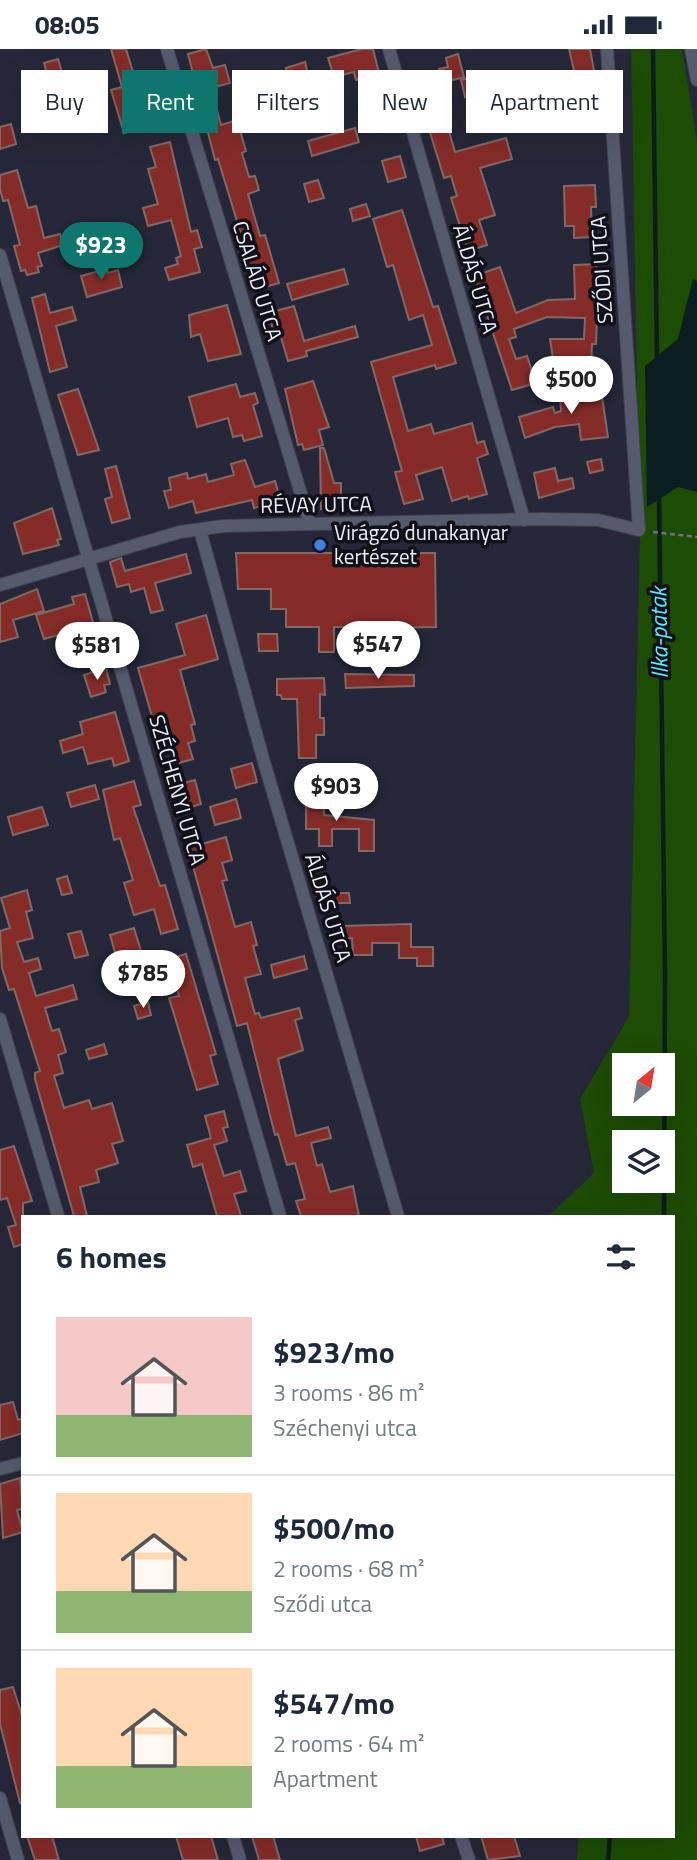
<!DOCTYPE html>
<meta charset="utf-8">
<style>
body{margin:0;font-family:"Titillium Web",sans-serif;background:#f2f2f3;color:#1f2937;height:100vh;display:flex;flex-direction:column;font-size:26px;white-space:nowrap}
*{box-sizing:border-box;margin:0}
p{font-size:23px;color:#747a83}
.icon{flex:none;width:38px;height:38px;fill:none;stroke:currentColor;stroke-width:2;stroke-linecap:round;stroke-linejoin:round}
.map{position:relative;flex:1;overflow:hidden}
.drawer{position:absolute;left:21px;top:1166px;width:654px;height:623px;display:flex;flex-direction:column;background:#fff;border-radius:0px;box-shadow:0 7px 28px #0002}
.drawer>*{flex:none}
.top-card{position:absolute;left:21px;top:21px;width:656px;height:63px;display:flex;gap:14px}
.needle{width:46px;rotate:30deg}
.controls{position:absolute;left:612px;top:1004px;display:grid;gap:14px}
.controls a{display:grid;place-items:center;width:63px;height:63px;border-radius:0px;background:#fff;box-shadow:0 7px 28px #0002;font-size:35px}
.price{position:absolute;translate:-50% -60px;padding:0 16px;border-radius:24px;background:#fff;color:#222;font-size:23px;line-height:46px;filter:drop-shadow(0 2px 4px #0008)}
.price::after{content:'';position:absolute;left:50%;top:42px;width:21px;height:16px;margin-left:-10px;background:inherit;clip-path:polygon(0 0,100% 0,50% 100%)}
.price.selected{background:#0f766e;color:#fff}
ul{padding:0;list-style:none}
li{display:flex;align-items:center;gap:21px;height:175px;padding:0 35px}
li+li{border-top:2px solid #e0e1e3}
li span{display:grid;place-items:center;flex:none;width:196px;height:140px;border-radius:0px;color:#555}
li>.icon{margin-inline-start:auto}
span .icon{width:84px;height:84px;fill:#fffc;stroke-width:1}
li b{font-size:30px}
h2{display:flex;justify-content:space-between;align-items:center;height:84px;padding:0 35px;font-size:30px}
.pill{padding:0 24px;border-radius:0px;background:#fff;box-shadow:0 7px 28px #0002;font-size:24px;line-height:63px}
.pill.selected{background:#0f766e;color:#fff}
.status{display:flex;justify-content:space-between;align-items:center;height:49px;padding:0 35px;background:#fff;direction:ltr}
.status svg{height:19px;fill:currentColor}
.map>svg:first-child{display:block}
.green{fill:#1d4c05;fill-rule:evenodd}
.water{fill:#0a1d1f}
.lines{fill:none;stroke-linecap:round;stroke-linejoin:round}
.stream{stroke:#0a1d1f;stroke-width:4.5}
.building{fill:#852c29;stroke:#816966;stroke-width:2}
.street-casing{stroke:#404250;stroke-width:14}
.path{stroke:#707281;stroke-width:2.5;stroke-dasharray:5 3.5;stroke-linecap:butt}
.street{stroke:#565a6d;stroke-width:12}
.shop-dot{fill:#3f7fe0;stroke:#111219;stroke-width:2.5}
.labels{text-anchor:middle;stroke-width:7;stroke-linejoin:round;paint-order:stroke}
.street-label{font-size:21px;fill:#eceefa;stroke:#111219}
.poi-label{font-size:21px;fill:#eceefa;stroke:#111219;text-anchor:start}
.water-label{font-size:23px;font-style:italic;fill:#5beafa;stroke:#111219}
</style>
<div class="status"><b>08:05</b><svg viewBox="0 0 49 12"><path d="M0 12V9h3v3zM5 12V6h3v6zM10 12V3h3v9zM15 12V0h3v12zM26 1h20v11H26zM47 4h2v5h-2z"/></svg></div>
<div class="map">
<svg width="697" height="1811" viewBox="0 0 697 1811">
<rect width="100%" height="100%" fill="#262839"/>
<path class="green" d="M 631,0 L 682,0 L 697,92 L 697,1811 L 577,1811 L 579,1787 L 674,1787 L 674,1167 L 549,1167 L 594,1124 L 580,1050 L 629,968 L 640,489 ZM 625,1017 L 663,1017 L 663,1055 L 625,1055 ZM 625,1094 L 663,1094 L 663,1132 L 625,1132 Z"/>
<polygon class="water" points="693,230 697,232 697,443 678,438 647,458 645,317 678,290"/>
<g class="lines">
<g class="stream">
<polyline points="653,0 657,312"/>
<polyline points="659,447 665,925 664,1167"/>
<polyline points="608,1811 610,1787"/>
</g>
</g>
<g class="building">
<polygon points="111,0 126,0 134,26 139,25 153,76 124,84 111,41 122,38"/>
<polygon points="206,0 213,19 225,16 230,34 211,39 221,76 237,71 246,102 242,104 249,128 255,127 259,141 248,145 260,187 265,186 279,234 254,241 243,192 218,110 215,111 188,5"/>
<polygon points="362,0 373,0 387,56 375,59 366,28 356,31 354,23 334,28 328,9"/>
<polygon points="569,0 590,0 595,27 593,27 594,65 577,66 575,26"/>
<polygon points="458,5 464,28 442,34 439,20 448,18 446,9"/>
<polygon points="58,10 68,43 53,47 44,14"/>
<polygon points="305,13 309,29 290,34 286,19"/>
<polygon points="471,28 475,45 465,48 461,31"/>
<polygon points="442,58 455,103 506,89 512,110 480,119 495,166 479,171 487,196 468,202 451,149 457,147 451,127 444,129 424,64"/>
<polygon points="11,75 16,95 0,100 0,78"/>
<polygon points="355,79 359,93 312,107 308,92"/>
<polygon points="170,93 191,183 197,181 202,198 194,200 200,223 169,231 165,219 178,215 176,209 181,207 171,171 148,177 143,159 158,155 148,120 156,118 150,98"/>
<polygon points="400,107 406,128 388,133 382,112"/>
<polygon points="17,121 28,159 36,157 44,189 60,185 63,196 38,204 42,217 37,218 39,223 27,226 25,221 21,222 14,197 20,196 8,151 3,152 0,140 0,126"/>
<polygon points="318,131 324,149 309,153 304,135"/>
<polygon points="595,136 596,158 591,158 592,188 574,189 574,177 565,177 564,137"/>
<polygon points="366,155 370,167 353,172 350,160"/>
<polygon points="402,161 433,258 438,257 456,314 436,320 435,316 393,328 408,382 431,375 434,385 472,374 477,394 484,392 488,405 477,409 487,445 469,450 468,447 452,452 442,418 416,426 423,450 404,455 395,423 402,422 371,313 432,296 423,266 409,271 393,216 387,218 373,170"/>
<polygon points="596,215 600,268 597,269 596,295 592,295 591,324 555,322 550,290 584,290 585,269 547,268 514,280 516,288 509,290 516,310 527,307 536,334 512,341 474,227 500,218 516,264 548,251 575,250 574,216"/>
<polygon points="107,220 108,224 118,221 122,238 87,248 81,227"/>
<polygon points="344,220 348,235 292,251 287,235"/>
<polygon points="45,245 50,264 72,258 76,271 56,277 67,318 50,323 32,249"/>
<polygon points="227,256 241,305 208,312 200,285 191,288 189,266"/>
<polygon points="294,257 304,292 355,277 358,288 306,302 307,307 288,312 280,285 275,286 268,264"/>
<polygon points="313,332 329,378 319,381 323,396 304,401 302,395 298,396 285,340"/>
<polygon points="236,335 240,348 255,344 258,354 253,356 262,387 244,392 242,386 233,388 228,369 197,378 189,348"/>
<polygon points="78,340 99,401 78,406 58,346"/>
<polygon points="601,341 608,388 581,391 579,375 555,378 525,389 519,368 553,358 555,364 561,362 560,346"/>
<polygon points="320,399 324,399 334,434 341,434 341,459 321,460"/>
<polygon points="601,410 603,421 590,424 587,413"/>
<polygon points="245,411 255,438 275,432 281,452 254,459 252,451 196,464 193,452 169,459 164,442 171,441 169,429 187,424 188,430 206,425 208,433 234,426 231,415"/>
<polygon points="116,417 130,469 112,474 105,450 112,448 105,420"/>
<polygon points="555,419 558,432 572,429 574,439 539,449 534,424"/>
<polygon points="52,459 61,490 57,491 59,496 23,505 14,474"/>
<polygon points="236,504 435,504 436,578 382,579 382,602 371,603 371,578 334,578 334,603 319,603 319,578 286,578 286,560 271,560 271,540 238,540"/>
<polygon points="186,505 191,524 155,534 163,561 151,564 144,539 131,543 129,535 117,538 110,513 121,509 125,522"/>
<polygon points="37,540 44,562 13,571 18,588 0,593 0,555"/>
<polygon points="85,545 99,594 85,598 83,591 75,593 72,582 44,590 36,566 74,555 72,548"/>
<polygon points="206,566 218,610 180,621 195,675 191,676 195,692 188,694 193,710 179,714 164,668 153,671 138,619 185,606 176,575"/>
<polygon points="258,585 277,585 278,602 259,602"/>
<polygon points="106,619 110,635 104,636 106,643 91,648 84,626"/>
<polygon points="345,625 414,626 414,637 346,639"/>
<polygon points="324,629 325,646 320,645 320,669 324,669 324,686 316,686 316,709 299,709 297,650 282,650 281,646 277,646 277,630"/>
<polygon points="115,663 129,712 114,717 112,709 88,715 83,698 63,704 60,692 83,685 80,673"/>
<polygon points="252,714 257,733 236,739 231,720"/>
<polygon points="195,731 201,755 180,761 173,737"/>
<polygon points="134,732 141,756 133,758 160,837 165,836 178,880 161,885 154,860 134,866 124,834 133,831 120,789 114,791 103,741"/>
<polygon points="95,736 99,750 71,758 67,744"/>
<polygon points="306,743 324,743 324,766 374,771 374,802 359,802 359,780 332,780 332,797 319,797 319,780 306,780"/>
<polygon points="236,750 241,769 215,776 210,758"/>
<polygon points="42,758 48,776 13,786 8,768"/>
<polygon points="226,788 232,811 222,814 227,831 222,832 235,878 251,873 257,896 253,897 261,925 245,929 255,965 259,964 261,969 299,959 302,969 295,971 303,1001 278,1010 296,1087 328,1078 331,1089 311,1094 317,1117 322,1115 330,1143 353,1137 359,1167 301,1167 296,1152 305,1150 295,1114 287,1116 278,1085 275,1086 247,974 237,977 188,799"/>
<polygon points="67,827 72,844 62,846 57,830"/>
<polygon points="27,841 32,861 26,863 33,889 17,893 24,913 38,909 41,920 29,924 36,947 73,936 77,950 45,959 52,982 59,980 66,1003 58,1006 63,1024 54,1027 64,1059 89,1051 92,1060 112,1054 123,1092 112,1095 118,1114 96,1121 99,1133 80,1138 87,1167 74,1167 35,1030 35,1024 40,1022 14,940 9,941 2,919 0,882 10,879 1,849"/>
<polygon points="332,844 349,844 350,854 332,854"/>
<polygon points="411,875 411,898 433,898 433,917 417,917 417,909 399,909 399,894 372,894 372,906 353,906 352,889 342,890 342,877"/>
<polygon points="134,879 148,925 123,932 110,886"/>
<polygon points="81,882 88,906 75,909 68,885"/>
<polygon points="186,905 216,1005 210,1007 218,1035 197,1041 169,949 179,947 168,910"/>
<polygon points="304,907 307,920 274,929 271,916"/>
<polygon points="148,953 151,966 138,970 134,957"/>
<polygon points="104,995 107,1005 89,1010 86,1001"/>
<polygon points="224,1062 228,1078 223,1079 227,1092 214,1096 224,1127 240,1122 246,1142 234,1145 241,1167 217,1167 202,1115 193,1118 187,1096 211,1089 205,1067"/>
<polygon points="14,1097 32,1152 23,1154 23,1195 14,1198 8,1178 16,1176 7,1149 0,1151 0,1101"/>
<polygon points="13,1353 18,1371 23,1369 23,1384 0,1391 0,1356"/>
<polygon points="20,1429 23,1460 17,1461 23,1483 3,1489 0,1435"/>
<polygon points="13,1638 23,1670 23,1753 20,1754 0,1675 0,1641"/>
<polygon points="27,1787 52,1787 59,1811 35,1811"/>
<polygon points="176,1787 211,1787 218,1811 183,1811"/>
<polygon points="252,1787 273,1787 280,1811 259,1811"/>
<polygon points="416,1787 442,1787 444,1795 420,1802"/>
<polygon points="481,1787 514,1787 520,1807 488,1811"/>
</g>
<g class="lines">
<g class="street-casing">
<g id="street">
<polyline points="167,0 310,475"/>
<polyline points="389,0 524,471"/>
<polyline points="691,0 697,31"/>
<polyline points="0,206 280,1167"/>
<polyline points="200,481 264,713 398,1167"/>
<polyline points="0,536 180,483 224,477 543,470 598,471 639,481 607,0"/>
<polyline points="0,970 58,1167"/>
<polyline points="0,1420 23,1414"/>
<polyline points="0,1749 18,1811"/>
<polyline points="233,1787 240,1811"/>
<polyline points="461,1787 469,1811"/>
</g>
</g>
<polyline class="path" points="653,483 697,488"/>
<use href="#street" class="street"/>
</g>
<circle class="shop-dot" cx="320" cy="496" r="7"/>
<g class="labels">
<g class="street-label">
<text transform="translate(602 221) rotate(-94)" y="7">SZŐDI UTCA</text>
<text transform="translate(475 230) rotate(74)" y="7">ÁLDÁS UTCA</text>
<text transform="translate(257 232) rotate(73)" y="7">CSALÁD UTCA</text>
<text transform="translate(316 456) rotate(-1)" y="7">RÉVAY UTCA</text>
<text transform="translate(177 741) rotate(74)" y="7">SZÉCHENYI UTCA</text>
<text transform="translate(328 859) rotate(73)" y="7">ÁLDÁS UTCA</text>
</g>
<g class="poi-label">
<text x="334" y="491">Virágzó dunakanyar<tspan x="334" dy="24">kertészet</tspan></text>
</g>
<g class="water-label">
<text transform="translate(659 584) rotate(-91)" y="8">Ilka-patak</text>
</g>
</g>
</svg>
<div class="controls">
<a><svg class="needle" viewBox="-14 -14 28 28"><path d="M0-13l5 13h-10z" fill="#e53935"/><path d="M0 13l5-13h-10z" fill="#747a83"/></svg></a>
<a><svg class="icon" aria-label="layers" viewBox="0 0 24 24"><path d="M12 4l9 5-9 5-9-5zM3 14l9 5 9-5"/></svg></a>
</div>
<b class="price selected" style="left:101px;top:233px">$923</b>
<b class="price" style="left:571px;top:367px">$500</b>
<b class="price" style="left:378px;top:632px">$547</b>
<b class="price" style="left:97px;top:633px">$581</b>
<b class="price" style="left:336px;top:774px">$903</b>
<b class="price" style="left:143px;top:961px">$785</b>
<div class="top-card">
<a class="pill">Buy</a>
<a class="pill selected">Rent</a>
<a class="pill">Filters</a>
<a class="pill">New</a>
<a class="pill">Apartment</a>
</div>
<section class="drawer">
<h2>6 homes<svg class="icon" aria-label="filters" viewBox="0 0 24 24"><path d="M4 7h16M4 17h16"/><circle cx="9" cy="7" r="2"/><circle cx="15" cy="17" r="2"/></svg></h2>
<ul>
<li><span style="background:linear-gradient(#f6c9c9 70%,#8fb573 0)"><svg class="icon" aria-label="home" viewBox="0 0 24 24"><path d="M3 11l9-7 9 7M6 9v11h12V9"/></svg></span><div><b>$923/mo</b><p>3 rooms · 86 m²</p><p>Széchenyi utca</p></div></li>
<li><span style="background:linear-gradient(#ffd9b3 70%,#8fb573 0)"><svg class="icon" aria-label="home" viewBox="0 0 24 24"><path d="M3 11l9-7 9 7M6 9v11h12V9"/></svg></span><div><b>$500/mo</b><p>2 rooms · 68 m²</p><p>Sződi utca</p></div></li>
<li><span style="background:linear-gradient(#ffd9b3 70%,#8fb573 0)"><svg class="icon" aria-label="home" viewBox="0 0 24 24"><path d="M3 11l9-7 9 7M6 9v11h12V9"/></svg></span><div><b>$547/mo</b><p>2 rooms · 64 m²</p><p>Apartment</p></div></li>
</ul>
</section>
</div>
